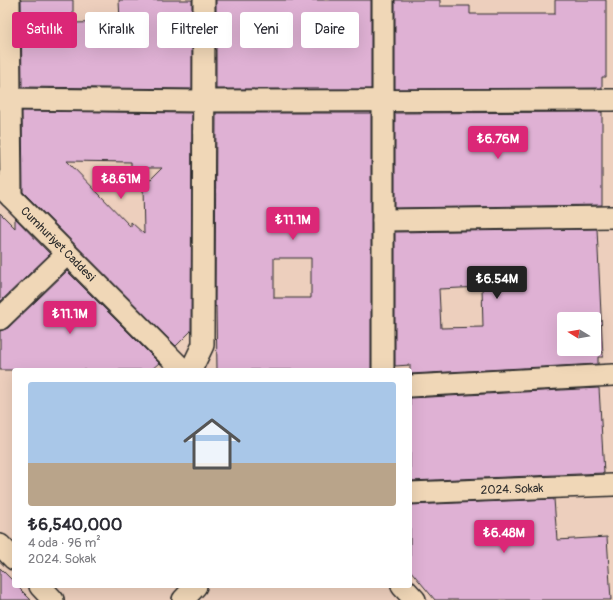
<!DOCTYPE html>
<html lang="tr">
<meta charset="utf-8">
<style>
body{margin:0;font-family:Pangolin,sans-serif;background:#f7f7f7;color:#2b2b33;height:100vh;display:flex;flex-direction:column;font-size:15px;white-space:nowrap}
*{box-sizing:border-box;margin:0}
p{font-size:13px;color:#7c7c81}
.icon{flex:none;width:22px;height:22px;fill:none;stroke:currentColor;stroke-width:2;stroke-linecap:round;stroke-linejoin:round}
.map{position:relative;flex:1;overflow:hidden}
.side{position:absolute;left:12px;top:368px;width:400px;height:220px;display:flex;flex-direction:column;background:#fff;border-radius:4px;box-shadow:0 4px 16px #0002}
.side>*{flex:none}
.hud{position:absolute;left:12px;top:12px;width:400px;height:36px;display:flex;gap:8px}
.needle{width:26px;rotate:281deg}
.fabs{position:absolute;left:557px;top:312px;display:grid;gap:8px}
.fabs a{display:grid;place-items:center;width:44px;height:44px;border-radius:4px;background:#fff;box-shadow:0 4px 16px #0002;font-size:20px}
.price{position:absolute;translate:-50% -34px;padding:0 9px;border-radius:4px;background:#db2777;color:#fff;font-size:13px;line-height:26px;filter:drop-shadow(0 1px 2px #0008)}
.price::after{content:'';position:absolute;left:50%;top:24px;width:12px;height:9px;margin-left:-6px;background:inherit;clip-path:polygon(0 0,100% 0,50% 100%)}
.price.on{background:#222;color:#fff}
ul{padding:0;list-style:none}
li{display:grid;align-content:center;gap:8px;height:212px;padding:0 16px}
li+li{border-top:1px solid #e1e1e2}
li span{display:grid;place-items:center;height:124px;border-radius:4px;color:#555}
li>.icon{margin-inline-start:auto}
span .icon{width:72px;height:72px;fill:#fffc;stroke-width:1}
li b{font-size:17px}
.chip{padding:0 14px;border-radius:4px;background:#fff;box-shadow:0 4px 16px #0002;font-size:14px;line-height:36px}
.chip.on{background:#db2777;color:#fff}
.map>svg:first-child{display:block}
.building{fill:#dfb1d4;stroke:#2b2b2b;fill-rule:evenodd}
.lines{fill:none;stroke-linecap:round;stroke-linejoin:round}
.minor-casing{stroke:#2b2b2b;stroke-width:24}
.minor{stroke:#f0d7b7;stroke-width:21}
.labels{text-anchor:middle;stroke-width:4;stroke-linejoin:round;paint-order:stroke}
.street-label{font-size:12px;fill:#2b2b2b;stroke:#f0d7b7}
</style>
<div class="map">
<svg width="613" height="600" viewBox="0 0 613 600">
<rect width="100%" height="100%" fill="#edcfbd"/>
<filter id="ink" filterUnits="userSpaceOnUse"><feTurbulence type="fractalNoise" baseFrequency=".025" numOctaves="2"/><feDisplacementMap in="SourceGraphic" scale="8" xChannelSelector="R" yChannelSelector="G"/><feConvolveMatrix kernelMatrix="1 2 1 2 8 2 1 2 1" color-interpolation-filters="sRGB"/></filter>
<g filter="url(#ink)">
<g class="building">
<polygon points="21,0 73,0 73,23 120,22 119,0 192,0 192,89 22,87"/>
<rect x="216" y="0" width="155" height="89"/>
<polygon points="395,0 440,0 440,6 470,6 470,14 555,14 555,0 606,0 606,77 602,77 602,88 395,89"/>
<path d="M 22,111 L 192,113 L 191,331 L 176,346 L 23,192 ZM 67,161 L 131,162 L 131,168 L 162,168 L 143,187 L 144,234 L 131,222 L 131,227 Z"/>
<polygon points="602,112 602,205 395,208 395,113"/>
<path d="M 216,113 L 371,113 L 371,370 L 217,370 L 216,306 L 215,307 ZM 274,258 L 311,258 L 311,298 L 274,298 Z"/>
<polygon points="0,213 15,228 15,218 50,254 0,302"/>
<path d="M 597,229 L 603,357 L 598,357 L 598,364 L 410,374 L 410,365 L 395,366 L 395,232 ZM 482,287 L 483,327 L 441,328 L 439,289 ZM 564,319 L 594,319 L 594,349 L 564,349 Z"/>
<polygon points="67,271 159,363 151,370 0,370 0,331 8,328"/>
<polygon points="599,388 604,473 410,481 410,398"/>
<polygon points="554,499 557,540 607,537 611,600 435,600 410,570 410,505"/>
<polygon points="0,568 14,582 14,586 17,586 31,600 0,600"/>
</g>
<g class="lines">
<g class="minor-casing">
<g id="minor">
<polyline points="9,0 11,197"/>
<polyline points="0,99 203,101 613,100"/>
<polyline points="0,186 183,370"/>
<polyline points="383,220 613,217"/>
<polyline points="0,319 67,254"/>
<polyline points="191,370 203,345 204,0"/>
<polyline points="383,370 383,0"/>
<polyline points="410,386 613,375"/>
<polyline points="410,493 613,485"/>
<polyline points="0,545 14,559"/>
<polyline points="40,586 53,600"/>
<polyline points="402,586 415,600"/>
<polyline points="183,600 196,586"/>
</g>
</g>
<use href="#minor" class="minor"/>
</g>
</g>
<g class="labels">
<g class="street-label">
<text transform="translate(58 244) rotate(45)" y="4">Cumhuriyet Caddesi</text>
<text transform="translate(512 489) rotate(-2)" y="4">2024. Sokak</text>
</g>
</g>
</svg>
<div class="fabs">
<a><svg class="needle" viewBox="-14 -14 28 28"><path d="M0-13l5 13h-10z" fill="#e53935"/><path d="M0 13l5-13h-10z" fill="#7c7c81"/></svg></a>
</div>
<b class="price" style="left:498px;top:160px">₺6.76M</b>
<b class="price" style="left:121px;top:200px">₺8.61M</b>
<b class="price" style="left:293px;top:241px">₺11.1M</b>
<b class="price on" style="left:497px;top:300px">₺6.54M</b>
<b class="price" style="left:70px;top:335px">₺11.1M</b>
<b class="price" style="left:504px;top:554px">₺6.48M</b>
<div class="hud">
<a class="chip on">Satılık</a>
<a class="chip">Kiralık</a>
<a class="chip">Filtreler</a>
<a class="chip">Yeni</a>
<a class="chip">Daire</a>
</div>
<section class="side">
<ul>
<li><span style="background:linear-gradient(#a9c7e8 65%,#b9a48a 0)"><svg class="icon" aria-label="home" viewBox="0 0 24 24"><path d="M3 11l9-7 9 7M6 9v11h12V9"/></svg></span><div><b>₺6,540,000</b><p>4 oda · 96 m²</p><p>2024. Sokak</p></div></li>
</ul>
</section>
</div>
